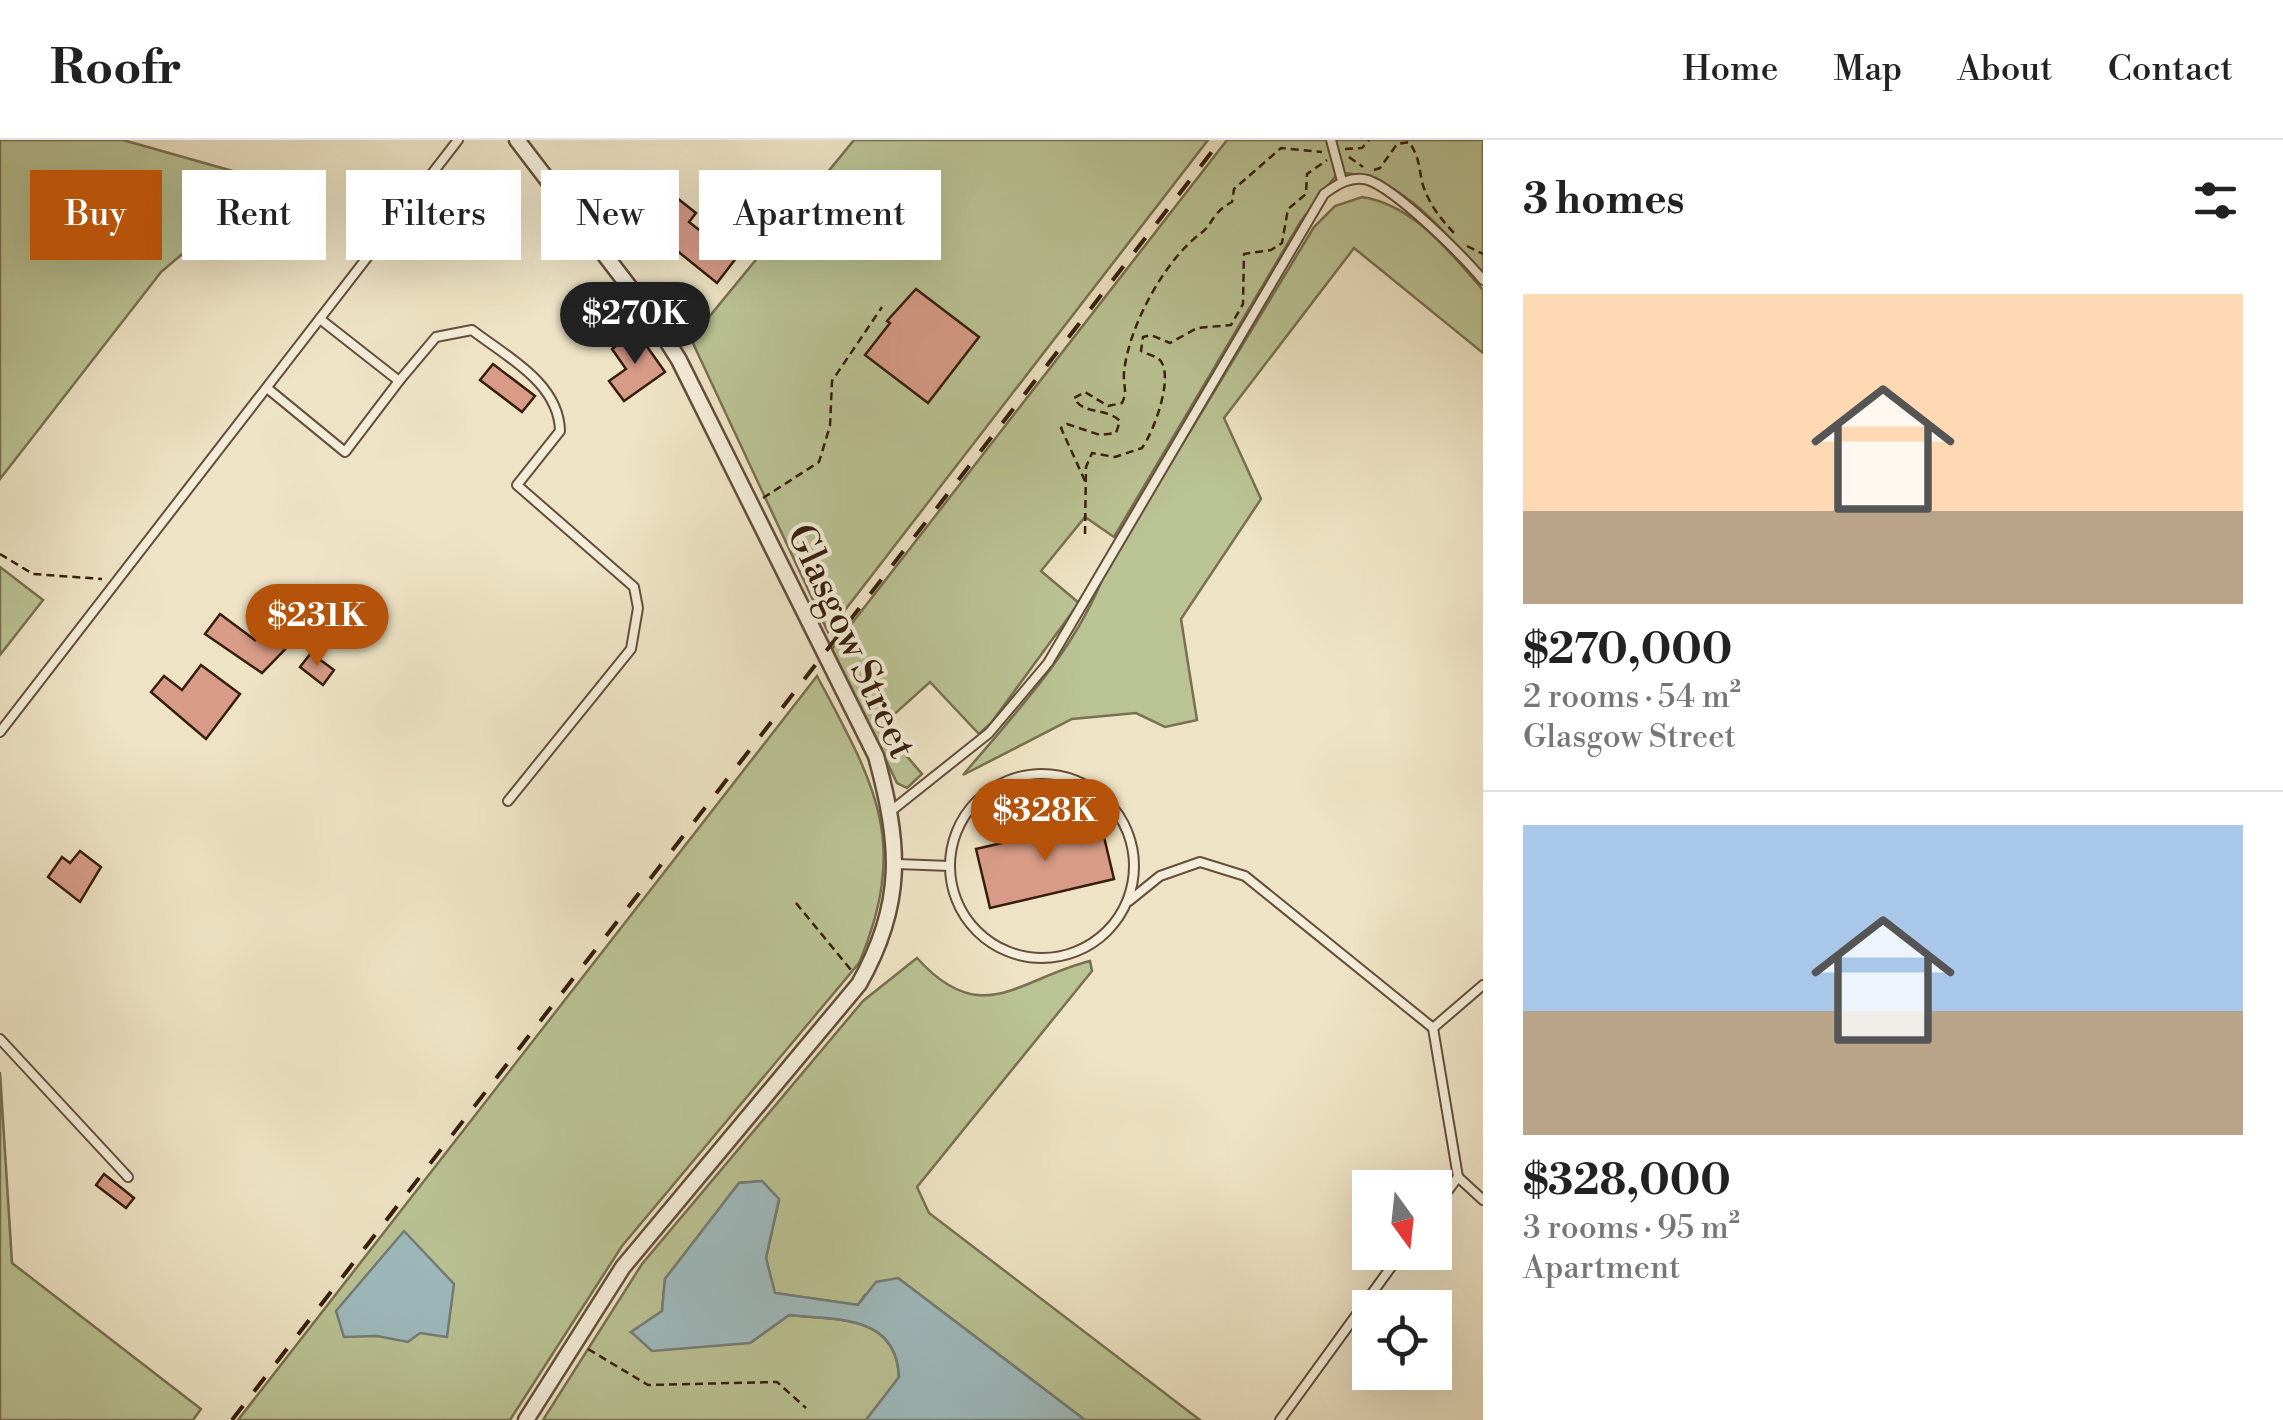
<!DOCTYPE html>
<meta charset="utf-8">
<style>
body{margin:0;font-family:"Libre Bodoni",serif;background:#f6f6f6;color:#222;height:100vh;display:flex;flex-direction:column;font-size:38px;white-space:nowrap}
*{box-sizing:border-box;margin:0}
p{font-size:32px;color:#767676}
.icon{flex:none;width:55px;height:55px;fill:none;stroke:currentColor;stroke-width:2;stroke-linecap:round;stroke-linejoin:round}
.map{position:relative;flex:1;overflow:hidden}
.details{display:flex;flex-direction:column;background:#fff;width:800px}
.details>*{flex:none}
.guide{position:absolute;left:30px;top:30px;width:950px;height:90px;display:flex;gap:20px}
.needle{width:65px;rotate:165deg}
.controls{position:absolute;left:1352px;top:1030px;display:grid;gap:20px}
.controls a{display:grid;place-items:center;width:100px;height:100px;border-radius:0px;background:#fff;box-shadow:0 10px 40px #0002;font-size:50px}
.price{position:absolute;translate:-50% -85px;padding:0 22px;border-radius:35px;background:#b45309;color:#fff;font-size:32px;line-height:65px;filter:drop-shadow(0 2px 5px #0008)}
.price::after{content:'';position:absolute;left:50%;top:60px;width:30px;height:22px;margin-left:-15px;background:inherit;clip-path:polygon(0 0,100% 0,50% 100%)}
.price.current{background:#222;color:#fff}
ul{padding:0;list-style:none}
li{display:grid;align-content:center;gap:20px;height:530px;padding:0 40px}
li+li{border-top:2px solid #e0e0e0}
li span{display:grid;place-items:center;height:310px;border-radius:0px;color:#555}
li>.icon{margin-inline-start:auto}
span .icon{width:180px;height:180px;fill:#fffc;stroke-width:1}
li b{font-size:42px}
h2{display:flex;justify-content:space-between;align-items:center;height:120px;padding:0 40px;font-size:42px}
.pill{padding:0 35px;border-radius:0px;background:#fff;box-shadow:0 10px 40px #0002;font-size:35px;line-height:90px}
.pill.current{background:#b45309;color:#fff}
header{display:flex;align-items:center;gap:60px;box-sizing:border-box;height:140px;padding:0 50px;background:#fff;border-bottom:2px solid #e0e0e0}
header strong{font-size:48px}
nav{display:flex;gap:55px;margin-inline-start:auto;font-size:35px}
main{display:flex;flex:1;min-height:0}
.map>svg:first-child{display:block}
.green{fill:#bac394;stroke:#787050;stroke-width:2.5}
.water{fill:#9ebbbf;stroke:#747c78;stroke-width:2.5}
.building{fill:#d79b87;stroke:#361d0d;stroke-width:2.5}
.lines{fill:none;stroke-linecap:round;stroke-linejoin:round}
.service-casing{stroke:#644e3b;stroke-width:12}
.minor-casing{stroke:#644e3b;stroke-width:19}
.path{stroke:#361d0d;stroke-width:2.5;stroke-dasharray:8 5;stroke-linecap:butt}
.service{stroke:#f4edd9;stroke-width:8}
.minor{stroke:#f4edd9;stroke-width:14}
.rail{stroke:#361d0d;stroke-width:4;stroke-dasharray:18 18;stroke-linecap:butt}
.labels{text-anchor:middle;stroke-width:8;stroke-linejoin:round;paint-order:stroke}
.street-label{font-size:38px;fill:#361d0d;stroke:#f4edd9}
</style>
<header>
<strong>Roofr</strong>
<nav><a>Home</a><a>Map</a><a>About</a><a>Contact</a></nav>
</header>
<main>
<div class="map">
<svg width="1483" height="1280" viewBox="0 0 1483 1280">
<rect width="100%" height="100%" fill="#eee3c5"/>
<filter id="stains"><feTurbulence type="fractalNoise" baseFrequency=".002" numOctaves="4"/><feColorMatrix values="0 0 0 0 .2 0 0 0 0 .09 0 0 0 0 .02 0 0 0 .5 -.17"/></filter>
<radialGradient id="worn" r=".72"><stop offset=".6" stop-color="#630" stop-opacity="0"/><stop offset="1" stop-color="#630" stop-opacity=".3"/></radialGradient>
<g class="green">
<polygon points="0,0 123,0 268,41 161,132 0,339"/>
<polygon points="854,0 1208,0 828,492 691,199"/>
<path d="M 1227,0 L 1483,0 L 1483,136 C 1447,95 1398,31 1338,33 L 1301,81 L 1114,397 L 1085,377 L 1041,431 L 1079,463 L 991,583 L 979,594 L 930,542 L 881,586 L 922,634 L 907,648 L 897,643 L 832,509 Z"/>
<path d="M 1362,57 C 1414,65 1450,112 1483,150 L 1483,213 L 1354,108 L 1224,278 L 1261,359 L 1181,479 L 1197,580 L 1165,587 L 1136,573 L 1072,579 L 963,635 C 1017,571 1076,510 1106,430 L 1314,87 L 1335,66 Z"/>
<polygon points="0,427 43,460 0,515"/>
<path d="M 817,536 C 875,645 910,701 859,823 L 622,1106 L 510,1280 L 238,1280 Z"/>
<path d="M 917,818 C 982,890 1018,839 1090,821 L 1092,831 L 917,1047 L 929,1073 L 1200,1280 L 1085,1280 L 898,1138 L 865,1155 L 858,1165 L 774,1153 L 766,1118 L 779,1060 L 762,1041 L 739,1043 L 665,1139 L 662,1171 L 632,1192 L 750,1203 L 789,1175 C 836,1180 897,1174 899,1238 L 866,1280 L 543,1280 L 642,1124 L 863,861 Z"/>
<polygon points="0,932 12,1123 201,1269 193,1280 0,1280"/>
</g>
<g class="water">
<path d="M 762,1041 L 779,1059 L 766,1118 L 775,1153 L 858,1165 L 876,1142 L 898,1138 L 1085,1280 L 866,1280 L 899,1237 C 897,1174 836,1180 789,1175 L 750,1203 L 652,1211 L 631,1192 L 662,1171 L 665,1139 L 739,1043 Z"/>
<polygon points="404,1091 454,1144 447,1197 420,1193 408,1202 377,1196 344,1197 336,1171"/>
</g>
<g class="building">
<polygon points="672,54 696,73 689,82 711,99 722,85 747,104 717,143 670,105 660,118 636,99"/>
<polygon points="916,149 979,197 928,263 865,215 890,183 887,181"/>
<polygon points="636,191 665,232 624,261 609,241 626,229 612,209"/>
<polygon points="493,224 535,256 522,272 480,240"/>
<polygon points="220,474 255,500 272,478 297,497 262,533 205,494"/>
<polygon points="311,513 334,530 323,545 300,527"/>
<polygon points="201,525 240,554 206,599 151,552 164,536 182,550"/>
<polygon points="1100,680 1114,739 990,768 976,709"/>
<polygon points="80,711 101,727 80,762 48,737 62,717 70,723"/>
<polygon points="104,1034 134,1058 126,1068 96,1045"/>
</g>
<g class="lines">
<g class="service-casing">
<g id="service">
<polyline points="1331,0 1342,41"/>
<path d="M 399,241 L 436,197 L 472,190 C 507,217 559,243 560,291 L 517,345 L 634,447 L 638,468 L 631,509 L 508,661"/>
<polyline points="267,248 345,312 399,241 320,179"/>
<polyline points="0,592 458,0"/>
<circle cx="1042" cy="726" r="92"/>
<path d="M 891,671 L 989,593 L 1048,523 L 1324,54 C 1336,45 1351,35 1368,40 C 1397,50 1462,115 1483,140"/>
<polyline points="897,724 950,726"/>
<polyline points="1129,761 1160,736 1200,722 1245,736 1433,888 1483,845"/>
<polyline points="1433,888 1458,1037 1435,1068"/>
<polyline points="0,899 128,1037"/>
<polyline points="1458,1037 1483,1060"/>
<polyline points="1280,1280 1402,1112"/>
</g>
</g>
<g class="minor-casing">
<path id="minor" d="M 517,0 L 650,174 L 679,220 L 876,616 C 900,704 905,763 859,844 L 623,1127 L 526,1280"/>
</g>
<g class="path">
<polyline points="1345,9 1362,8 1369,0"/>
<polyline points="1349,17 1363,27"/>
<path d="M 1374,30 L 1380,28 L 1397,4 L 1409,2 C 1419,16 1419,27 1422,42 C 1428,63 1440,78 1454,93"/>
<polyline points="1467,106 1483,114"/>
<path d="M 1085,341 L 1061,288 L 1067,284 L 1100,295 L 1116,293 L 1120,281 C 1106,267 1083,275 1074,258 L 1085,252 L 1108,266 L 1122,263 C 1128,251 1123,246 1124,233 C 1128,187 1165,120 1200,94 C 1213,85 1212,72 1232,62 L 1234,49 L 1281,8 L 1322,12"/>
<polyline points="763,358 819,322 830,286 832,241 882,167"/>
<path d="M 1085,394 L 1086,327 L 1092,313 L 1115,317 L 1142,308 C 1154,291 1172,242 1162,223 C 1159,216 1148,215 1141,211 L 1143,197 L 1151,195 L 1170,203 L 1197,188 L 1231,185 L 1243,164 L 1244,114 L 1271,110 L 1282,103 L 1288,69 L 1306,54 L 1307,34 L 1327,20"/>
<polyline points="0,414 33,434 102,439"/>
<polyline points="796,763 851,830"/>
<polyline points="588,1209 648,1245 777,1242 806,1268"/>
</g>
<use href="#service" class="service"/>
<use href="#minor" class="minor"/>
<polyline class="rail" points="232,1280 1221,0"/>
</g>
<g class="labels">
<g class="street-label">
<text transform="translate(852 501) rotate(65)" y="13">Glasgow Street</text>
</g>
</g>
<rect width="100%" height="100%" filter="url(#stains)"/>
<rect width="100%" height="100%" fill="url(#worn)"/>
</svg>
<div class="controls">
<a><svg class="needle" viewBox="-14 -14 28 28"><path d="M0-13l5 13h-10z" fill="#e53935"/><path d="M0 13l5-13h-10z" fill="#767676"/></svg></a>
<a><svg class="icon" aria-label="locate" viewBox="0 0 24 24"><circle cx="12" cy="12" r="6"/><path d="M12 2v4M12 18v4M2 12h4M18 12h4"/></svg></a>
</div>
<b class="price current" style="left:635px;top:227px">$270K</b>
<b class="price" style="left:317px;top:529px">$231K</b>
<b class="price" style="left:1045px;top:724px">$328K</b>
<div class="guide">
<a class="pill current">Buy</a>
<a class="pill">Rent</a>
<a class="pill">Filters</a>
<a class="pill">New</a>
<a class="pill">Apartment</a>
</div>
</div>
<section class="details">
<h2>3 homes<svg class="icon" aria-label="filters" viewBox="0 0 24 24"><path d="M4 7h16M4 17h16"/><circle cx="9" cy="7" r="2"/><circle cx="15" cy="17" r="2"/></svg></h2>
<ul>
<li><span style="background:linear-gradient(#ffd9b3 70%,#b9a48a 0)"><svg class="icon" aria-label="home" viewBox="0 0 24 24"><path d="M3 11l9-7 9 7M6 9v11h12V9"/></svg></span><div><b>$270,000</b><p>2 rooms · 54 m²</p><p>Glasgow Street</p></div></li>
<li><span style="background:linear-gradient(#a9c7e8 60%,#b9a48a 0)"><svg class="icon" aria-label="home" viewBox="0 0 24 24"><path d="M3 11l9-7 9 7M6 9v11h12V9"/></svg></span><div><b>$328,000</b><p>3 rooms · 95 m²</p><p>Apartment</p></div></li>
</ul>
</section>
</main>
